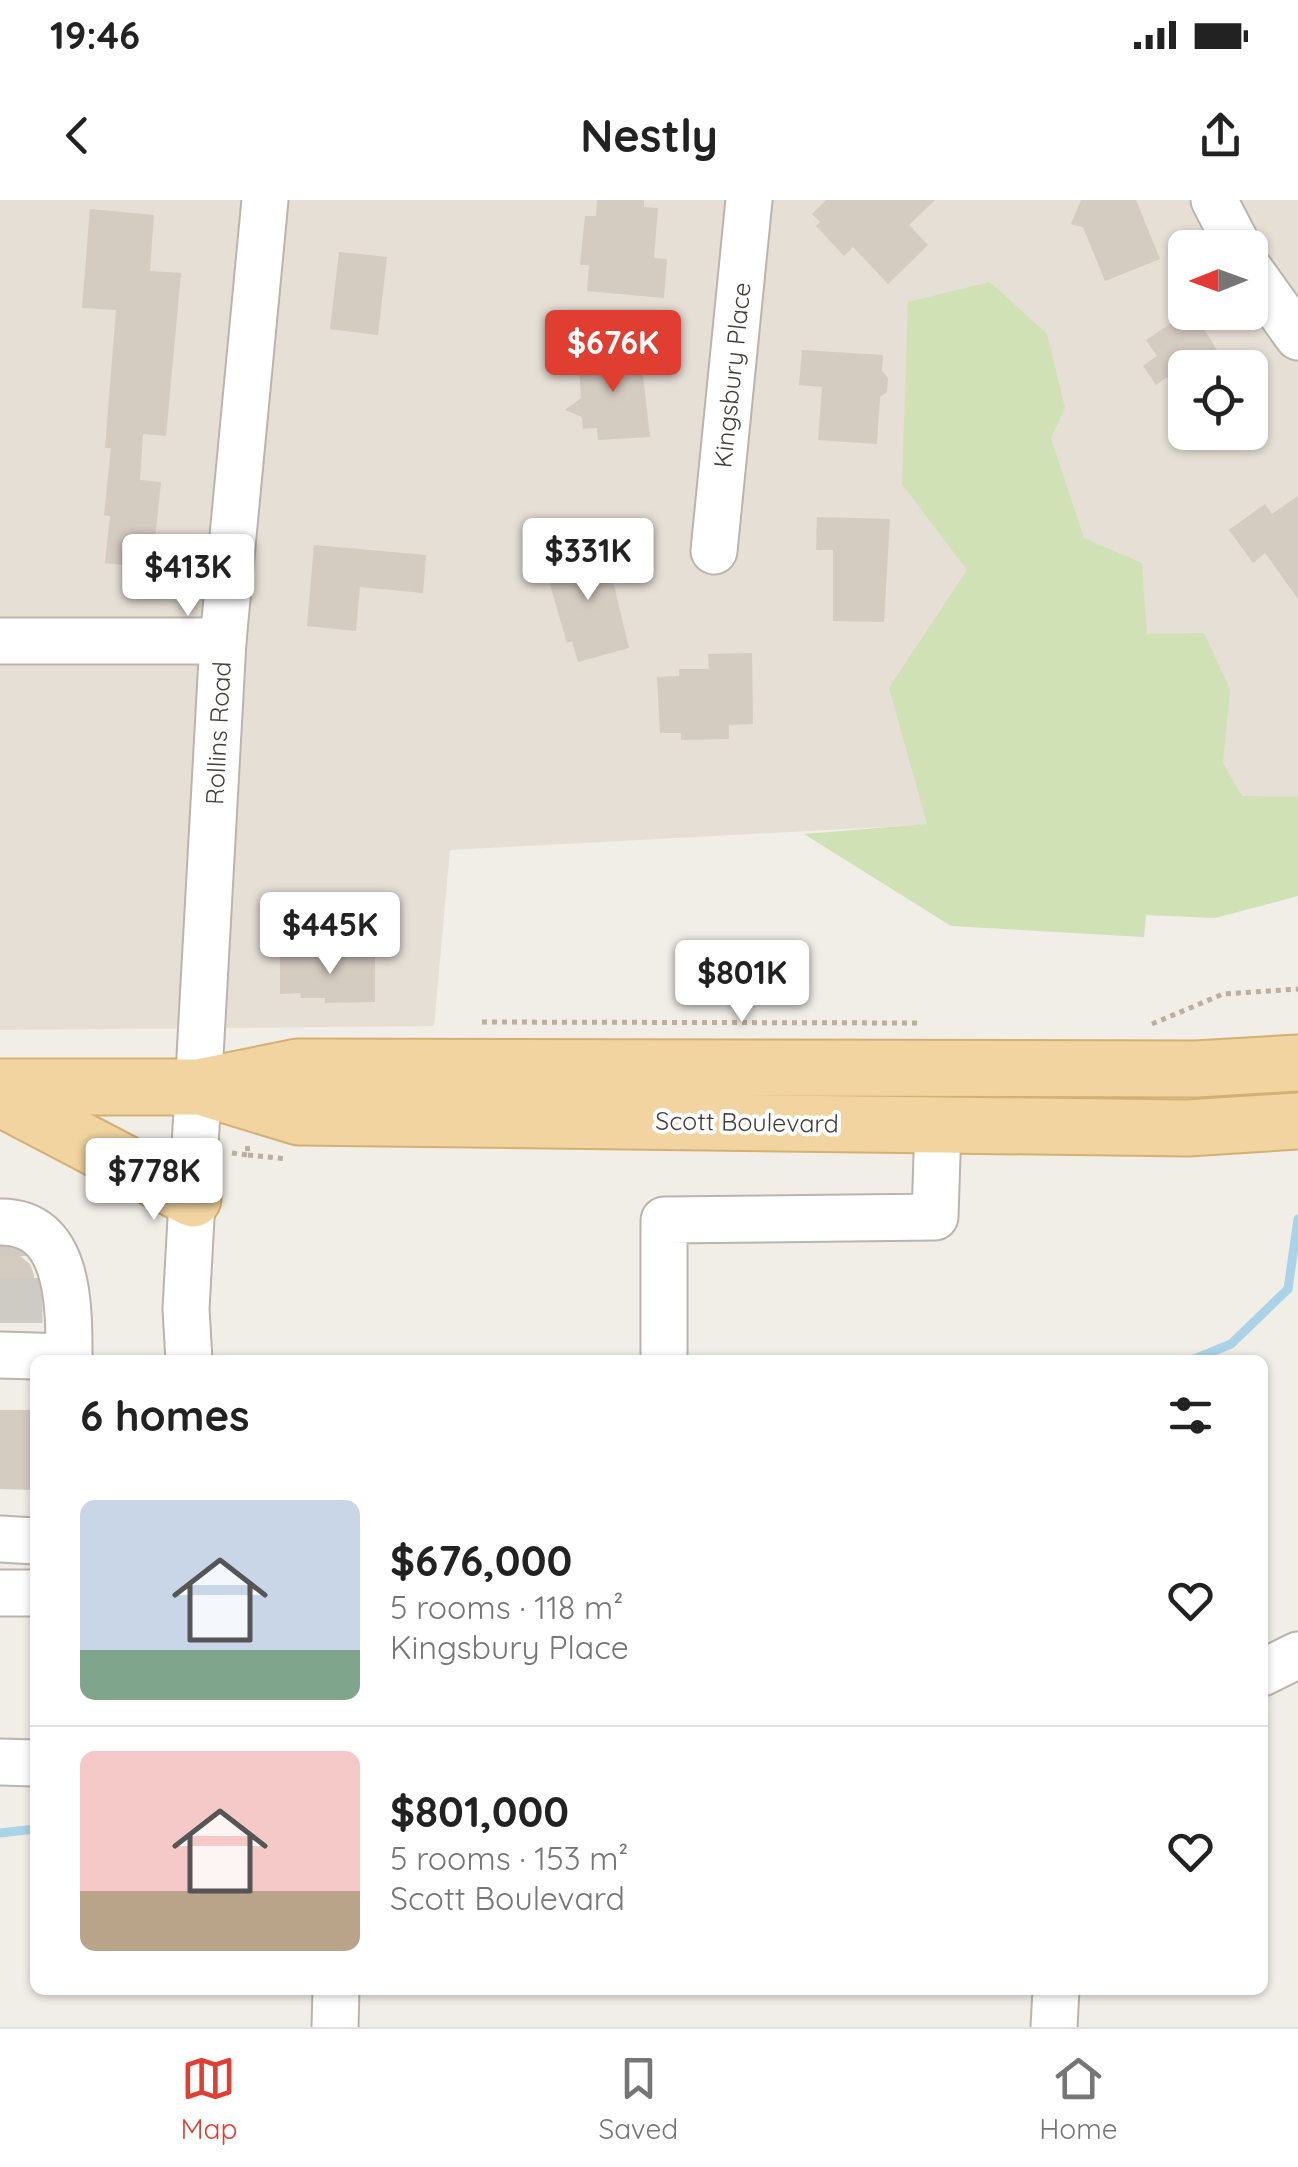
<!DOCTYPE html>
<meta charset="utf-8">
<style>
body{margin:0;font-family:Quicksand,sans-serif;background:#f2f2f2;color:#222;height:100vh;display:flex;flex-direction:column;font-size:38px;white-space:nowrap}
*{box-sizing:border-box;margin:0}
p{font-size:32px;color:#767676}
.icon{flex:none;width:55px;height:55px;fill:none;stroke:currentColor;stroke-width:2;stroke-linecap:round;stroke-linejoin:round}
.map{position:relative;flex:1;overflow:hidden}
.side{position:absolute;left:30px;top:1155px;width:1238px;height:640px;display:flex;flex-direction:column;background:#fff;border-radius:15px;box-shadow:0 2px 8px #0004}
.side>*{flex:none}
.needle{width:65px;rotate:269deg}
.tools{position:absolute;left:1168px;top:30px;display:grid;gap:20px}
.tools a{display:grid;place-items:center;width:100px;height:100px;border-radius:15px;background:#fff;box-shadow:0 2px 8px #0004;font-size:50px}
.price{position:absolute;translate:-50% -85px;padding:0 22px;border-radius:10px;background:#fff;color:#222;font-size:32px;line-height:65px;filter:drop-shadow(0 2px 5px #0008)}
.price::after{content:'';position:absolute;left:50%;top:60px;width:30px;height:22px;margin-left:-15px;background:inherit;clip-path:polygon(0 0,100% 0,50% 100%)}
.price.on{background:#df3e31;color:#fff}
ul{padding:0;list-style:none}
li{display:flex;align-items:center;gap:30px;height:250px;padding:0 50px}
li+li{border-top:2px solid #e0e0e0}
li span{display:grid;place-items:center;flex:none;width:280px;height:200px;border-radius:15px;color:#555}
li>.icon{margin-inline-start:auto}
span .icon{width:120px;height:120px;fill:#fffc;stroke-width:1}
li b{font-size:42px}
h2{display:flex;justify-content:space-between;align-items:center;height:120px;padding:0 50px;font-size:42px}
.status{display:flex;justify-content:space-between;align-items:center;height:70px;padding:0 50px;background:#fff;direction:ltr}
.status svg{height:28px;fill:currentColor}
header{display:flex;justify-content:space-between;align-items:center;height:130px;padding:0 50px;background:#fff;font-size:45px;font-weight:700}
.dock{display:flex;justify-content:space-around;align-items:center;height:140px;border-top:2px solid #e0e0e0;background:#fff;font-size:28px;color:#767676}
.dock a{display:grid;justify-items:center;gap:5px}
.dock .on{color:#df3e31}
.map>svg:first-child{display:block}
.residential{fill:#e5dfd6;fill-rule:evenodd}
.green{fill:#d0e1b5}
.lines{fill:none;stroke-linecap:round;stroke-linejoin:round}
.stream{stroke:#abd3e7;stroke-width:9}
.building{fill:#d4cbc1}
.minor-tunnel{stroke:#cecac4;stroke-width:45;stroke-dasharray:45 22;stroke-linecap:butt}
.minor-casing{stroke:#bcb4ab;stroke-width:49}
.major-casing{stroke:#d4b072;stroke-width:59}
.path{stroke:#bbaf9e;stroke-width:5;stroke-dasharray:5 5;stroke-linecap:butt}
.minor{stroke:#fff;stroke-width:45}
.major{stroke:#f1d4a0;stroke-width:55}
.labels{text-anchor:middle;stroke-width:8;stroke-linejoin:round;paint-order:stroke}
.street-label{font-size:25px;fill:#433e37;stroke:#fff}
</style>
<div class="status"><b>19:46</b><svg viewBox="0 0 49 12"><path d="M0 12V9h3v3zM5 12V6h3v6zM10 12V3h3v9zM15 12V0h3v12zM26 1h20v11H26zM47 4h2v5h-2z"/></svg></div>
<header><svg class="icon" aria-label="back" viewBox="0 0 24 24"><path d="M15 5l-7 7 7 7"/></svg>Nestly<svg class="icon" aria-label="share" viewBox="0 0 24 24"><path d="M12 15V3M7 8l5-5 5 5M5 13v7h14v-7"/></svg></header>
<div class="map">
<svg width="1298" height="1827" viewBox="0 0 1298 1827">
<rect width="100%" height="100%" fill="#f1ede7"/>
<path class="residential" d="M 0,0 L 1298,0 L 1298,608 L 1279,606 L 450,650 L 434,826 L 0,830 ZM 1185,48 L 1250,48 L 1250,112 L 1185,112 ZM 1185,168 L 1250,168 L 1250,232 L 1185,232 Z"/>
<polygon class="green" points="990,82 1047,134 1065,208 1051,238 1084,338 1142,363 1147,434 1204,433 1230,489 1223,563 1242,596 1298,597 1298,696 1215,718 1146,715 1144,737 951,726 804,634 927,624 889,488 967,370 902,284 908,102"/>
<g class="lines">
<g class="stream">
<polyline points="1192,1160 1231,1144 1288,1089 1298,1019"/>
<polyline points="0,1633 35,1629"/>
</g>
</g>
<g class="building">
<polygon points="597,0 644,0 644,7 658,8 654,58 667,59 664,98 587,91 589,65 580,65 585,16 596,16"/>
<polygon points="826,0 935,0 909,25 928,45 888,84 853,47 844,56 816,26 820,22 812,14"/>
<polygon points="1081,0 1136,0 1160,59 1105,81 1083,27 1071,24"/>
<polygon points="90,9 154,15 150,71 181,73 166,236 143,234 140,280 161,282 152,368 105,363 110,316 104,315 111,248 105,248 116,110 82,108"/>
<polygon points="339,52 387,57 378,135 330,129"/>
<polygon points="1185,114 1196,130 1202,126 1228,168 1185,168 1185,203 1167,177 1156,185 1143,166 1157,156 1146,140"/>
<polygon points="640,149 650,237 598,240 597,228 583,229 582,217 565,210 581,198 578,153"/>
<polygon points="802,150 883,155 882,171 888,178 887,192 880,197 877,244 818,240 822,187 799,185"/>
<polygon points="1298,296 1298,399 1265,353 1253,363 1229,330 1265,304 1272,314"/>
<polygon points="817,317 890,319 884,422 833,421 833,350 816,350"/>
<polygon points="604,343 629,448 578,462 572,441 567,443 549,381 557,378 552,357"/>
<polygon points="314,345 426,355 423,393 360,387 356,431 307,426"/>
<polygon points="752,453 753,524 729,525 729,539 681,540 681,533 660,533 657,477 679,476 679,469 709,469 708,454"/>
<polygon points="375,753 375,802 325,803 325,798 301,798 300,793 280,794 280,754"/>
<polygon points="0,1049 14,1051 30,1064 34,1075 34,1123 0,1123"/>
<polygon points="0,1210 35,1210 35,1290 0,1289"/>
</g>
<g class="lines">
<polyline class="minor-tunnel" points="20,1123 20,1046"/>
<g class="minor-casing">
<g id="minor">
<polyline points="1214,0 1239,48"/>
<polyline points="1250,70 1298,137"/>
<polyline points="714,351 749,0"/>
<polyline points="0,441 223,441"/>
<path d="M 0,1022 C 70,1021 69,1105 69,1157"/>
<polyline points="0,1155 69,1157 69,1160"/>
<polyline points="189,1160 186,1109 223,441 265,0"/>
<polyline points="664,1160 664,1020 935,1017 938,925"/>
<polyline points="0,1339 35,1341"/>
<polyline points="0,1393 35,1393"/>
<polyline points="1262,1473 1298,1455"/>
<polyline points="0,1562 35,1563"/>
<polyline points="335,1827 336,1790"/>
<polyline points="1054,1827 1056,1790"/>
</g>
</g>
<g class="major-casing">
<g id="major">
<polyline points="0,887 199,887 298,867 1196,869 1298,863"/>
<polyline points="207,889 299,917 1188,928 1298,921"/>
<polyline points="0,898 193,999"/>
</g>
</g>
<g class="path">
<polyline points="482,822 921,823"/>
<polyline points="1152,824 1223,794 1298,789"/>
<polyline points="232,953 248,955 247,942"/>
<polyline points="248,955 287,959"/>
</g>
<use href="#minor" class="minor"/>
<use href="#major" class="major"/>
</g>
<g class="labels">
<g class="street-label">
<text transform="translate(732 175) rotate(-84)" y="9">Kingsbury Place</text>
<text transform="translate(218 533) rotate(-87)" y="9">Rollins Road</text>
<text transform="translate(747 922) rotate(1)" y="9">Scott Boulevard</text>
</g>
</g>
</svg>
<div class="tools">
<a><svg class="needle" viewBox="-14 -14 28 28"><path d="M0-13l5 13h-10z" fill="#e53935"/><path d="M0 13l5-13h-10z" fill="#767676"/></svg></a>
<a><svg class="icon" aria-label="locate" viewBox="0 0 24 24"><circle cx="12" cy="12" r="6"/><path d="M12 2v4M12 18v4M2 12h4M18 12h4"/></svg></a>
</div>
<b class="price on" style="left:613px;top:195px">$676K</b>
<b class="price" style="left:588px;top:403px">$331K</b>
<b class="price" style="left:188px;top:419px">$413K</b>
<b class="price" style="left:330px;top:777px">$445K</b>
<b class="price" style="left:742px;top:825px">$801K</b>
<b class="price" style="left:154px;top:1023px">$778K</b>
<section class="side">
<h2>6 homes<svg class="icon" aria-label="filters" viewBox="0 0 24 24"><path d="M4 7h16M4 17h16"/><circle cx="9" cy="7" r="2"/><circle cx="15" cy="17" r="2"/></svg></h2>
<ul>
<li><span style="background:linear-gradient(#c9d6e8 75%,#7fa58c 0)"><svg class="icon" aria-label="home" viewBox="0 0 24 24"><path d="M3 11l9-7 9 7M6 9v11h12V9"/></svg></span><div><b>$676,000</b><p>5 rooms · 118 m²</p><p>Kingsbury Place</p></div><svg class="icon" aria-label="heart" viewBox="0 0 24 24"><path d="M12 20l-8-8c-3-5 5-10 8-4 3-6 11-1 8 4z"/></svg></li>
<li><span style="background:linear-gradient(#f6c9c9 70%,#b9a48a 0)"><svg class="icon" aria-label="home" viewBox="0 0 24 24"><path d="M3 11l9-7 9 7M6 9v11h12V9"/></svg></span><div><b>$801,000</b><p>5 rooms · 153 m²</p><p>Scott Boulevard</p></div><svg class="icon" aria-label="heart" viewBox="0 0 24 24"><path d="M12 20l-8-8c-3-5 5-10 8-4 3-6 11-1 8 4z"/></svg></li>
</ul>
</section>
</div>
<nav class="dock">
<a class="on"><svg class="icon" aria-label="map" viewBox="0 0 24 24"><path d="M3 6l6-2 6 2 6-2v14l-6 2-6-2-6 2zM9 4v14M15 6v14"/></svg>Map</a>
<a><svg class="icon" aria-label="saved" viewBox="0 0 24 24"><path d="M7 4h10v16l-5-4-5 4z"/></svg>Saved</a>
<a><svg class="icon" aria-label="home" viewBox="0 0 24 24"><path d="M3 11l9-7 9 7M6 9v11h12V9"/></svg>Home</a>
</nav>
